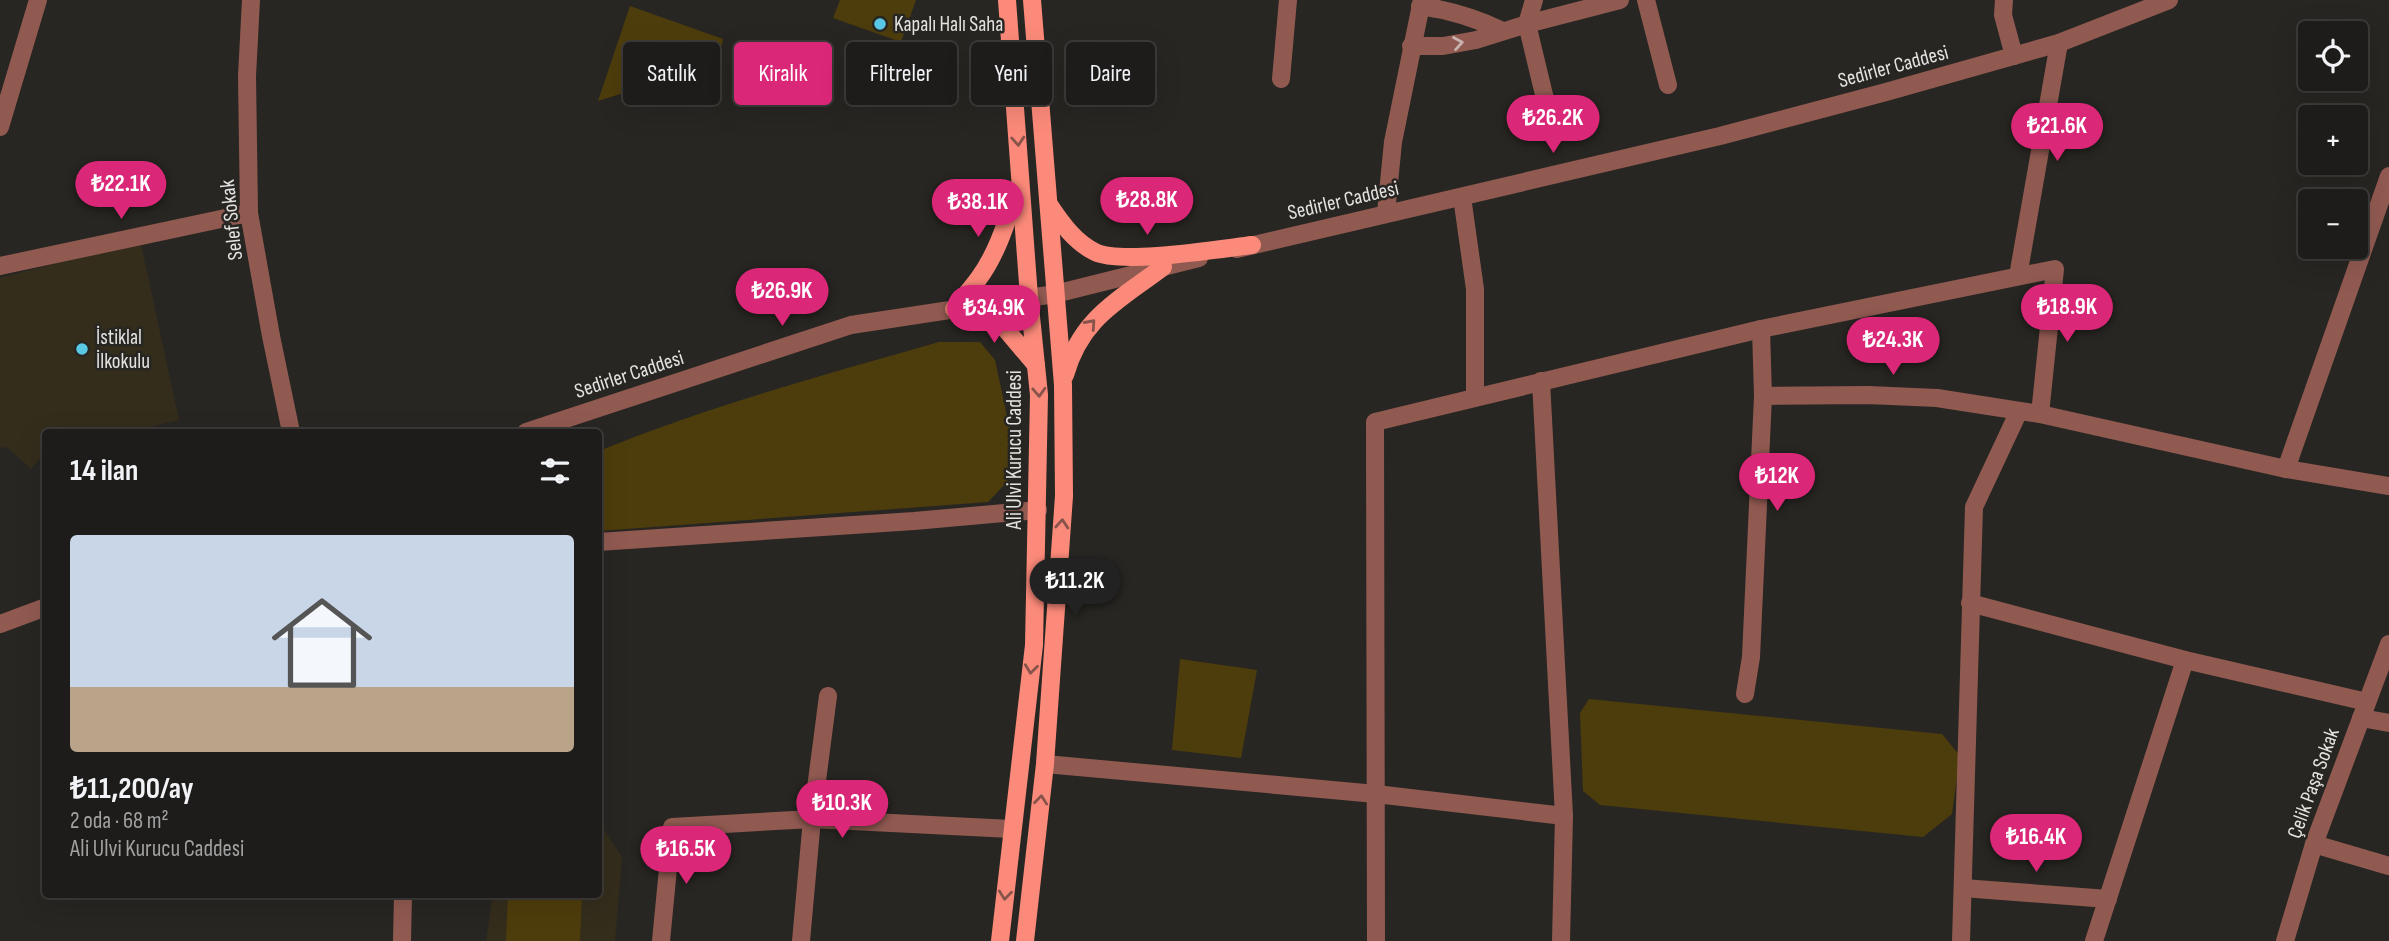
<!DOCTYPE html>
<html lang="tr">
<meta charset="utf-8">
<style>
body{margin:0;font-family:"Sofia Sans Condensed",sans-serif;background:#262523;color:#f1f3f6;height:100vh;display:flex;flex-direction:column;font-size:26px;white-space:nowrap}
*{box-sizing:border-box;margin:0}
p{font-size:23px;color:#a1a1a2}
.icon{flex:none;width:38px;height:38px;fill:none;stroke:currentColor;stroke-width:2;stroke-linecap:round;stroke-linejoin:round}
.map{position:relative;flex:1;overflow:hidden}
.drawer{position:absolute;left:42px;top:429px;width:560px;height:469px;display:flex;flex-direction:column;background:#1e1c1a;border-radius:7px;box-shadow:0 7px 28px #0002,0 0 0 2px #3c3a39}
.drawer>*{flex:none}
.guide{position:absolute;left:623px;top:42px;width:665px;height:63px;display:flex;gap:14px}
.buttons{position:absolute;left:2298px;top:21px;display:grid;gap:14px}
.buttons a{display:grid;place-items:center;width:70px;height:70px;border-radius:7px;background:#1e1c1a;box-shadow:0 7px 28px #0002,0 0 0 2px #3c3a39;font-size:35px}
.price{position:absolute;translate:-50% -60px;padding:0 16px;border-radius:24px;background:#db2777;color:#fff;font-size:23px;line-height:46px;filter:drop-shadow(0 2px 4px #0008)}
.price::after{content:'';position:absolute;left:50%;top:42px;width:21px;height:16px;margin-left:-10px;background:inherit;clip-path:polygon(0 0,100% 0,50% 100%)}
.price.current{background:#222;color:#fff}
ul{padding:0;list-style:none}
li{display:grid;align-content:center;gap:14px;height:371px;padding:0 28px}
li+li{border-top:2px solid #3c3a39}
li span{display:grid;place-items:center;height:217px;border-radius:7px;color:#555}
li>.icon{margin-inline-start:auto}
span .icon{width:126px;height:126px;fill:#fffc;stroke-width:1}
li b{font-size:30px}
h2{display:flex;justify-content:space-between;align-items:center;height:84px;padding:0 28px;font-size:30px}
.tag{padding:0 24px;border-radius:7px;background:#1e1c1a;box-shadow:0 7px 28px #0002,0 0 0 2px #3c3a39;font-size:24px;line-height:63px}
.tag.current{background:#db2777;color:#fff}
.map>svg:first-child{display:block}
.education{fill:#342d1c}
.green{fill:#4e3d0c}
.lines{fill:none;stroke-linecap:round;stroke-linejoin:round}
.minor{stroke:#915a51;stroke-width:18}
.major{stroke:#fc8a7a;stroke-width:18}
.oneway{stroke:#c7b3af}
.oneway2{stroke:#87534a}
.poi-dot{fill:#59c8e4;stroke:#282622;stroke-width:2.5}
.labels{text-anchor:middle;stroke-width:5;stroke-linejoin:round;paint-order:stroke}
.poi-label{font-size:21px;fill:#e4e3e1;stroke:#282622;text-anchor:start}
.street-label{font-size:21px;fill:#e4e3e1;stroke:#282622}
</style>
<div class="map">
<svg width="2389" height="941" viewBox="0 0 2389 941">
<rect width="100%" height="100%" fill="#282622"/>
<g class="education">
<polygon points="141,244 179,420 129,432 46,432 45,453 31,469 7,447 0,448 0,278 100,252"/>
<polygon points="599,828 605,831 622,857 615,941 486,941 493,894 598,894"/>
</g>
<g class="green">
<polygon points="840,0 916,0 901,42 833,18"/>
<polygon points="630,6 723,39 718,63 598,101"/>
<path d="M 939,342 L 980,342 L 995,360 L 1011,435 L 1008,481 L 988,502 L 599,531 L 599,451 C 709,406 824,375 939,342 Z"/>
<polygon points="1180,659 1257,670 1241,758 1172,750"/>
<polygon points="1589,699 1942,734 1960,756 1952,814 1923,837 1600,805 1583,791 1580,713"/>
<polygon points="508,894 582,894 580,941 506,941"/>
</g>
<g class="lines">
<g class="minor">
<polyline points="251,0 247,76 249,213 271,336 291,432"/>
<polyline points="1534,0 1527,24 1552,128"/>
<polyline points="1646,0 1668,85"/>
<polyline points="2004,0 2003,15 2014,56"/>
<path d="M 1420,6 C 1450,10 1476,18 1503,31"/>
<polyline points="1411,46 1443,46 1476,40 1527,24 1620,0"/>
<polyline points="1281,79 1288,0"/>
<polyline points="0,127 38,0"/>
<polyline points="1462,197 1475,289 1475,396"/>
<polyline points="1386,213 1393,142 1422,0"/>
<polyline points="1237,249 1720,136 1886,92 2059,43 2169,0"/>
<polyline points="0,266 249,213"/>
<polyline points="2018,276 2059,43"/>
<polyline points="1541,381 1564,816 1561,941"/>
<polyline points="1763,396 1868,395 1937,398 2040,414 2286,469 2389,486"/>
<polyline points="526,432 851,325 1055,294 1199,258"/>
<polyline points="2286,469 2389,176"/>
<polyline points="598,542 914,521 1038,510"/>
<polyline points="1970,603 2185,660 2367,702"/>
<polyline points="0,624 46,607"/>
<polyline points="1745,694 1751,657 1763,396 1761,329"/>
<polyline points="2361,718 2389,723"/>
<polyline points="1045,764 1376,794 1564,816"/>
<polyline points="2314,844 2389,866"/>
<polyline points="1963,888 2108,899"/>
<polyline points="402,941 403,894"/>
<polyline points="661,941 672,827 812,819 1011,829"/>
<polyline points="801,941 812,819 828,696"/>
<polyline points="1376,941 1375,422 1761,329 2055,269 2040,414"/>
<polyline points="1961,941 1974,507 2019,411"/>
<polyline points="2094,941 2185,660"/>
<polyline points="2285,941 2314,844 2389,644"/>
</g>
<g class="major">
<path d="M 1050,206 C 1062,224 1075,242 1095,252 C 1121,265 1219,249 1252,245"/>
<polyline points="966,307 1003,326 1036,365"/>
<path d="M 954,309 C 962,299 971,289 979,278 C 998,252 1007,220 1017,190"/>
<path d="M 1065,375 C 1081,318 1118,301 1163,267"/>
<polyline points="1000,941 1034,645 1039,395 1029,297 1007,0"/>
<polyline points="1025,941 1045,764 1064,496 1063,385 1032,0"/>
</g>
</g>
<defs><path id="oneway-chevron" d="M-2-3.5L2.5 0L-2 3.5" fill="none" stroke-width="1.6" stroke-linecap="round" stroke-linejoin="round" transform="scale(1.75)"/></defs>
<use class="oneway" href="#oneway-chevron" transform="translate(1458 43) rotate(-10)"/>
<g class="oneway2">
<use href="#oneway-chevron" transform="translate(1018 141) rotate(86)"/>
<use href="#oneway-chevron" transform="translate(1091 324) rotate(-48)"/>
<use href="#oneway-chevron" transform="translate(1039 392) rotate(87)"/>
<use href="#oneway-chevron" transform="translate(1062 524) rotate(-86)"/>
<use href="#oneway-chevron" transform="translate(1031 669) rotate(97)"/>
<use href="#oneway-chevron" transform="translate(1041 800) rotate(-84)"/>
<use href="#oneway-chevron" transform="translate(1005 895) rotate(96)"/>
</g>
<g class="poi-dot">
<circle cx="880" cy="24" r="7"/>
<circle cx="82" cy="349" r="7"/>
</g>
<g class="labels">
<g class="poi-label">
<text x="894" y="31">Kapalı Halı Saha</text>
<text x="96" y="344">İstiklal<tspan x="96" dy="24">İlkokulu</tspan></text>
</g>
<g class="street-label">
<text transform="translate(1893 66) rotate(-15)" y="7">Sedirler Caddesi</text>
<text transform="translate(1343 200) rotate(-13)" y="7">Sedirler Caddesi</text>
<text transform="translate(231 220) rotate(-96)" y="7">Selef Sokak</text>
<text transform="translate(629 374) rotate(-18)" y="7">Sedirler Caddesi</text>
<text transform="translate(1014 450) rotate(-90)" y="7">Ali Ulvi Kurucu Caddesi</text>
<text transform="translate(2313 783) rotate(-70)" y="7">Çelik Paşa Sokak</text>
</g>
</g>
</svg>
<div class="buttons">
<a><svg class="icon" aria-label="locate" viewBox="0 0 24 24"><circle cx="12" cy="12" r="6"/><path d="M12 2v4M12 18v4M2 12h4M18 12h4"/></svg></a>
<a>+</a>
<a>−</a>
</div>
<b class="price" style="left:1553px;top:155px">₺26.2K</b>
<b class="price" style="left:2057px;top:163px">₺21.6K</b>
<b class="price" style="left:121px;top:221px">₺22.1K</b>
<b class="price" style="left:1147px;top:237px">₺28.8K</b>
<b class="price" style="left:978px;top:239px">₺38.1K</b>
<b class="price" style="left:782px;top:328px">₺26.9K</b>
<b class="price" style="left:2067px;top:344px">₺18.9K</b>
<b class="price" style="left:994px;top:345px">₺34.9K</b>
<b class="price" style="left:1893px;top:377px">₺24.3K</b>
<b class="price" style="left:1777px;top:513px">₺12K</b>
<b class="price current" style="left:1075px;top:618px">₺11.2K</b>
<b class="price" style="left:842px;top:840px">₺10.3K</b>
<b class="price" style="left:2036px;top:874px">₺16.4K</b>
<b class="price" style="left:686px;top:886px">₺16.5K</b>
<div class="guide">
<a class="tag">Satılık</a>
<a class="tag current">Kiralık</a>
<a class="tag">Filtreler</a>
<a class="tag">Yeni</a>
<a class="tag">Daire</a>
</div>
<section class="drawer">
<h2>14 ilan<svg class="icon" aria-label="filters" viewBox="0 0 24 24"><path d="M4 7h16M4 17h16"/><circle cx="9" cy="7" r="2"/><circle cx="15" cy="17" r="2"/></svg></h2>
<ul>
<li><span style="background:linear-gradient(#c9d6e8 70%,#b9a48a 0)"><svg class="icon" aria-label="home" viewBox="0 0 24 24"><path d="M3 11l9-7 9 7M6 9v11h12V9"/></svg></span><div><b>₺11,200/ay</b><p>2 oda · 68 m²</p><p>Ali Ulvi Kurucu Caddesi</p></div></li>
</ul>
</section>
</div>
